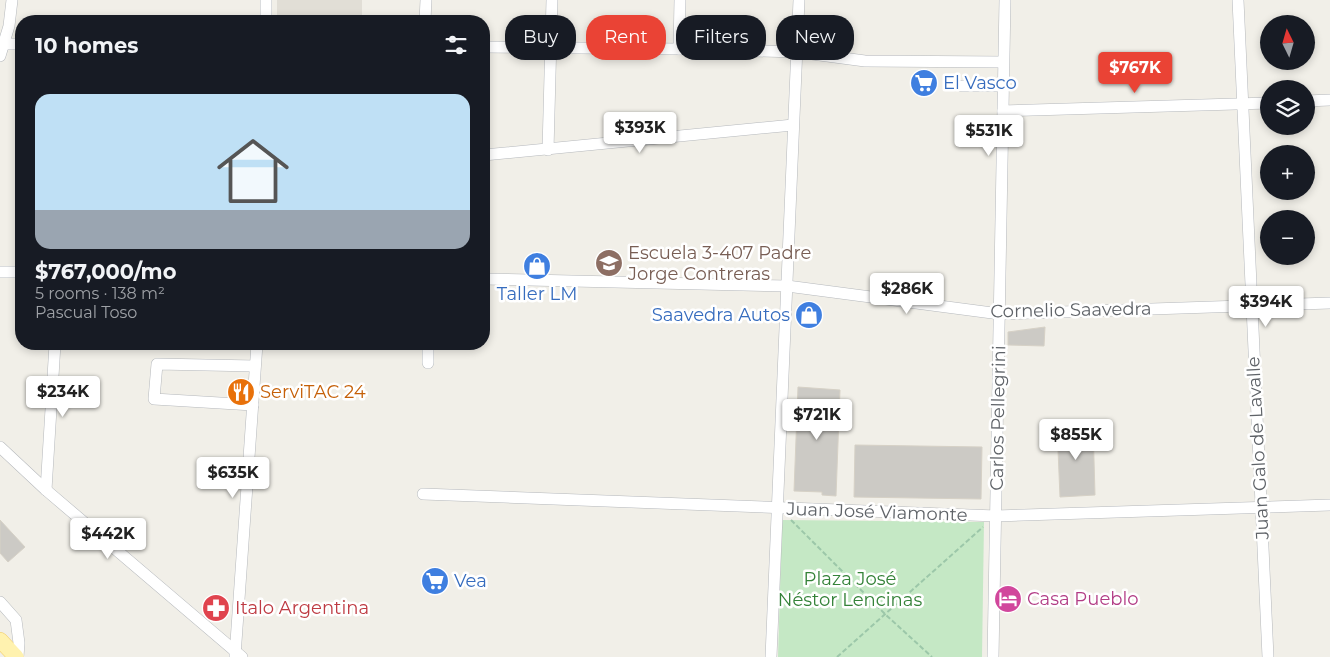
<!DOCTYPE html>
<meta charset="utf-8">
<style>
body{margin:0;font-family:Montserrat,sans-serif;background:#20242c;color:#f1f3f6;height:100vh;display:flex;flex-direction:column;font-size:19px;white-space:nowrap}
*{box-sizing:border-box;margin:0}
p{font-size:16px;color:#9ea1a6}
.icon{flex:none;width:28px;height:28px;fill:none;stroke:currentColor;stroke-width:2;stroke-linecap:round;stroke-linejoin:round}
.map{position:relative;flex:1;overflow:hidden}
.sheet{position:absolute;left:15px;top:15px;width:475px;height:335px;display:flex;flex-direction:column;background:#171b24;border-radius:20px;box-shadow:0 2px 8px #0003}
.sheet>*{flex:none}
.top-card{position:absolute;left:505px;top:15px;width:475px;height:45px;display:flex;gap:10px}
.needle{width:32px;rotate:355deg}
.controls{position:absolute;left:1260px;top:15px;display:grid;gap:10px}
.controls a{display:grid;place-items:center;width:55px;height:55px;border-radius:50%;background:#171b24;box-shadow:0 2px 8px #0003;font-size:25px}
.price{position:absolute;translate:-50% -42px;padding:0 11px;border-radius:5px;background:#fff;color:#222;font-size:16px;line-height:32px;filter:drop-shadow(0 1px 2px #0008)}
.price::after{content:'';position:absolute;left:50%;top:30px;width:15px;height:11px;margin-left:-8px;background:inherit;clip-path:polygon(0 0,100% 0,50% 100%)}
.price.active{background:#ea4335;color:#fff}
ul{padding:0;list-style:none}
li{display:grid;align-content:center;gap:10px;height:265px;padding:0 20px}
li span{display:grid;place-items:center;height:155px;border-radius:15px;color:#555}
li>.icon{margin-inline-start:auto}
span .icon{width:90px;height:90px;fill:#fffc;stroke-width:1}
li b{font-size:21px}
h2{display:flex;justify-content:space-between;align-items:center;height:60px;padding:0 20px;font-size:21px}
.tag{padding:0 18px;border-radius:20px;background:#171b24;box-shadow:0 2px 8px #0003;font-size:18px;line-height:45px}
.tag.active{background:#ea4335;color:#fff}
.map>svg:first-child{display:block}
.education{fill:#e1ded6}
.green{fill:#c5e8c5}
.building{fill:#cccac5;stroke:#d6d1c6}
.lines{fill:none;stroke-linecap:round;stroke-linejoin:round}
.minor-casing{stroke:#b5b8bc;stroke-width:12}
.major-casing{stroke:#f2c960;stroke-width:16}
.path{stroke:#9cc7a9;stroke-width:2;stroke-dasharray:5 2.5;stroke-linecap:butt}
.minor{stroke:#fff;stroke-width:11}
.major{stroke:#fff2af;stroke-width:15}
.labels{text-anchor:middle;stroke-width:5;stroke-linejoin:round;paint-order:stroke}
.shop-label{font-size:18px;fill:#366cbe;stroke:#fff;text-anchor:start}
.education-label{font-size:18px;fill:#785e54;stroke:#fff;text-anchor:start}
.street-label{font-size:18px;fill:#5f6368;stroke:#fff}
.food-label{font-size:18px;fill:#c56008;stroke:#fff;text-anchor:start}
.park-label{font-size:18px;fill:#348238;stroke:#fff}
.hotel-label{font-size:18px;fill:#b23c85;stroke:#fff;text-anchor:start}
.health-label{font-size:18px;fill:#be3a42;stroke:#fff;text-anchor:start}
</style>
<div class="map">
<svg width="1330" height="657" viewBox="0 0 1330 657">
<rect width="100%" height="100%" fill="#f1efe8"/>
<rect class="education" x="277" y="0" width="85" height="21"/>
<polygon class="green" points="782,520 984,522 982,657 778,657"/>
<g class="building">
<polygon points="1045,327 1044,346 1008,345 1008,332"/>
<polygon points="798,387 840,390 836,496 822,495 822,492 794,491"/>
<polygon points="1093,425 1095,495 1060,497 1057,426"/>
<polygon points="855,445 982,447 981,499 854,497"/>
<polygon points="0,520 25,547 8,562 0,553"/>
</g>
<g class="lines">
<g class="minor-casing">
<g id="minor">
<polyline points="1238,0 1268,657"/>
<polyline points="266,21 266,0"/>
<polyline points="425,21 426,0"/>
<polyline points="0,44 21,44"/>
<polyline points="484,47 679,49 797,52 865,61 1003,62"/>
<polyline points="679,49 680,0"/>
<polyline points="0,56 9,26 12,0"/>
<polyline points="962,86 1003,86"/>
<polyline points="1306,101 1330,100"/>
<polyline points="1003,111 1269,103"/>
<polyline points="548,150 552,0"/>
<polyline points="484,155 793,125"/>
<polyline points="0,272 21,272"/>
<polyline points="484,279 787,286 1000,314 1330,303"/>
<polyline points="428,344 428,363"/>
<polyline points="253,405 154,399 157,364 255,366"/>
<polyline points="0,447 46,490 242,657"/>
<polyline points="46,490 55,344"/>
<polyline points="423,494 996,516 1330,505"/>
<polyline points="0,602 16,620 19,643 18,657"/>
<polyline points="235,656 257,344"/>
<polyline points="771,657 799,0"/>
<polyline points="993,657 1005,0"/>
</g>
</g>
<g class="major-casing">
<polyline id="major" points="0,640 16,657"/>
</g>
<g class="path">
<polyline points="791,520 886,615 932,657"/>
<polyline points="837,657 983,527"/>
</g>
<use href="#minor" class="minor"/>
<use href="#major" class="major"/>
</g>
<defs>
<g id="supermarket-disc" transform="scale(1.4375)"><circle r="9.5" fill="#3f7fe0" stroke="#fff"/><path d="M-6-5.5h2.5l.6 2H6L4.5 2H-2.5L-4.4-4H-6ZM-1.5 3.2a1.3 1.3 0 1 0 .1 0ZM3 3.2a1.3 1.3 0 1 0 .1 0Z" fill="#fff"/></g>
<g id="school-disc" transform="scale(1.4375)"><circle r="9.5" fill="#8d6e63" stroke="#fff"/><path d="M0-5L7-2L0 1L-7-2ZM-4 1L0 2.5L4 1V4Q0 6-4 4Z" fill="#fff"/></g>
<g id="shop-disc" transform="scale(1.4375)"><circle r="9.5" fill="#3f7fe0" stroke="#fff"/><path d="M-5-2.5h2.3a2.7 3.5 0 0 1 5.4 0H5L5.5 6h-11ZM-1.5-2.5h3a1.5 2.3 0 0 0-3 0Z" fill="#fff"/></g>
<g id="restaurant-disc" transform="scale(1.4375)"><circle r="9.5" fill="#e8710a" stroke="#fff"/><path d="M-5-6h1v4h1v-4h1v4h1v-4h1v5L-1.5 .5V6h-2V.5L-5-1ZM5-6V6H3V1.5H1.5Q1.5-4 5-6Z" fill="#fff"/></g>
<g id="hotel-disc" transform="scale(1.4375)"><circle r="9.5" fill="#d1479c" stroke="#fff"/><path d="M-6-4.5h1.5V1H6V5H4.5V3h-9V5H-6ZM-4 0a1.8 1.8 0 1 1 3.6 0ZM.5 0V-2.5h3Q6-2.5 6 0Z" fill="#fff"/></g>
<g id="pharmacy-disc" transform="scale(1.4375)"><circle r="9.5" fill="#e0444e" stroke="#fff"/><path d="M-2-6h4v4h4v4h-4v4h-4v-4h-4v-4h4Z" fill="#fff"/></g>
</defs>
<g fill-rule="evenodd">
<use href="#supermarket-disc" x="924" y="83"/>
<use href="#school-disc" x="609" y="263"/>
<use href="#shop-disc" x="537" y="266"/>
<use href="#shop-disc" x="809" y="315"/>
<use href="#restaurant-disc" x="241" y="392"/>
<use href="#supermarket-disc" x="435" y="581"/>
<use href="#hotel-disc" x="1008" y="599"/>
<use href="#pharmacy-disc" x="216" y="608"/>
</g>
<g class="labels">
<g class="shop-label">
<text x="943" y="89">El Vasco</text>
<text x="537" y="300" text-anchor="middle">Taller LM</text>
<text x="790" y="321" text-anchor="end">Saavedra Autos</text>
<text x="454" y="587">Vea</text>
</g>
<g class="education-label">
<text x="628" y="259">Escuela 3-407 Padre<tspan x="628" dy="21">Jorge Contreras</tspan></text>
</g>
<g class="street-label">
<text transform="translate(1071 310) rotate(-1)" y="6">Cornelio Saavedra</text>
<text transform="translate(998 418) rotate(-89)" y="6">Carlos Pellegrini</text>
<text transform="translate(1258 448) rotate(-93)" y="6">Juan Galo de Lavalle</text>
<text transform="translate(877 512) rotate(2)" y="6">Juan José Viamonte</text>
</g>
<g class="food-label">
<text x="260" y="398">ServiTAC 24</text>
</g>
<g class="park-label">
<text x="850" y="585">Plaza José<tspan x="850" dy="21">Néstor Lencinas</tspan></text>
</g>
<g class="hotel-label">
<text x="1027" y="605">Casa Pueblo</text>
</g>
<g class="health-label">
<text x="235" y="614">Italo Argentina</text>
</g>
</g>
</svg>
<div class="controls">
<a><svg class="needle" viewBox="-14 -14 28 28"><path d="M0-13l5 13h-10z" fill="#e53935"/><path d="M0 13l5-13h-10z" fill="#9ea1a6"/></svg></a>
<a><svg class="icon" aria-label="layers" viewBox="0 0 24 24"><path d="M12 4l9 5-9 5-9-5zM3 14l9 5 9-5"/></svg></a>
<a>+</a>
<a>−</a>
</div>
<b class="price active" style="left:1135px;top:94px">$767K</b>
<b class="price" style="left:640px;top:154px">$393K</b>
<b class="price" style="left:989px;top:157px">$531K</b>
<b class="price" style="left:907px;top:315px">$286K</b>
<b class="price" style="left:1266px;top:328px">$394K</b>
<b class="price" style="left:63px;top:418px">$234K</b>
<b class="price" style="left:817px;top:441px">$721K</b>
<b class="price" style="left:1076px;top:461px">$855K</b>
<b class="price" style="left:233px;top:499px">$635K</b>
<b class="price" style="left:108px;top:560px">$442K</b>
<div class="top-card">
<a class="tag">Buy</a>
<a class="tag active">Rent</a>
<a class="tag">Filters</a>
<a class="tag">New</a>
</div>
<section class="sheet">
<h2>10 homes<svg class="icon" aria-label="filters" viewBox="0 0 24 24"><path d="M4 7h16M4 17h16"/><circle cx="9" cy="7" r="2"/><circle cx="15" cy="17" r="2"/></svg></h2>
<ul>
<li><span style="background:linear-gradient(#bfe0f5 75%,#9aa5b1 0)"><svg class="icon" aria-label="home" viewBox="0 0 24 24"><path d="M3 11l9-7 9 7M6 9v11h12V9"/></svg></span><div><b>$767,000/mo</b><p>5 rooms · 138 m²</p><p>Pascual Toso</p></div></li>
</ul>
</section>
</div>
